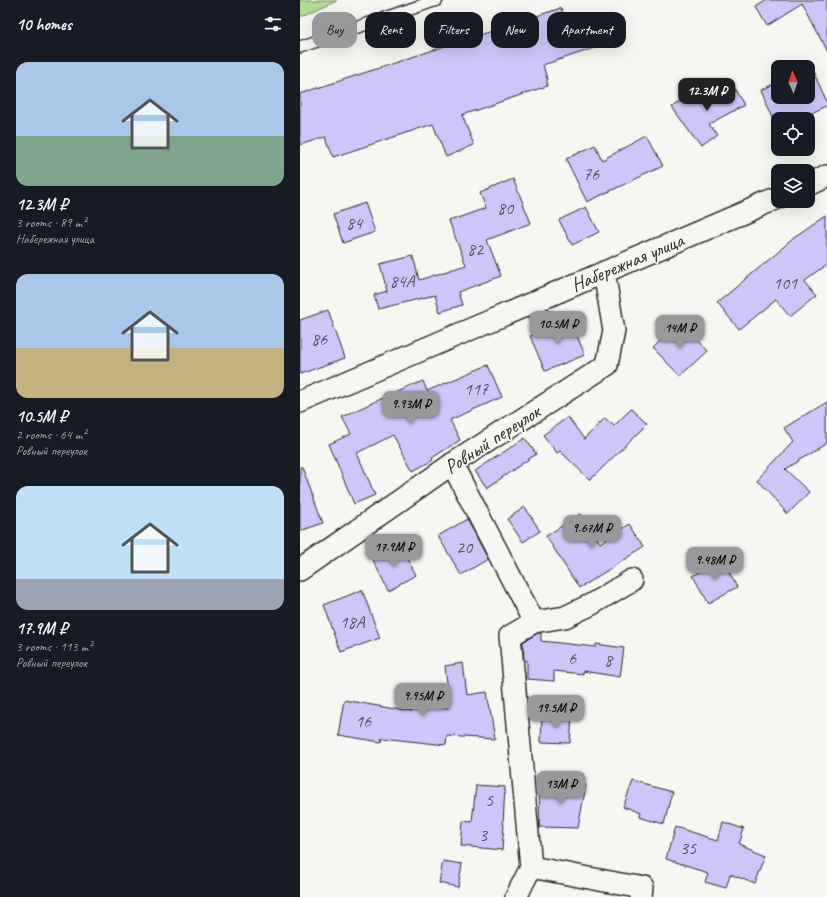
<!DOCTYPE html>
<meta charset="utf-8">
<style>
body{margin:0;font-family:Caveat,sans-serif;background:#20242c;color:#f1f3f6;height:100vh;display:flex;flex-direction:column;font-size:15px;white-space:nowrap}
*{box-sizing:border-box;margin:0}
p{font-size:13px;color:#9ea1a6}
.icon{flex:none;width:22px;height:22px;fill:none;stroke:currentColor;stroke-width:2;stroke-linecap:round;stroke-linejoin:round}
.map{position:relative;flex:1;overflow:hidden}
.drawer{display:flex;flex-direction:column;background:#171b24;width:300px}
.drawer>*{flex:none}
.top-card{position:absolute;left:12px;top:12px;width:380px;height:36px;display:flex;gap:8px}
.needle{width:26px;rotate:357deg}
.controls{position:absolute;left:471px;top:60px;display:grid;gap:8px}
.controls a{display:grid;place-items:center;width:44px;height:44px;border-radius:8px;background:#171b24;box-shadow:0 4px 16px #0002;font-size:20px}
.price{position:absolute;translate:-50% -34px;padding:0 9px;border-radius:8px;background:#98999b;color:#111;font-size:13px;line-height:26px;filter:drop-shadow(0 1px 2px #0008)}
.price::after{content:'';position:absolute;left:50%;top:24px;width:12px;height:9px;margin-left:-6px;background:inherit;clip-path:polygon(0 0,100% 0,50% 100%)}
.price.active{background:#222;color:#fff}
ul{padding:0;list-style:none}
li{display:grid;align-content:center;gap:8px;height:212px;padding:0 16px}
li span{display:grid;place-items:center;height:124px;border-radius:12px;color:#555}
li>.icon{margin-inline-start:auto}
span .icon{width:72px;height:72px;fill:#fffc;stroke-width:1}
li b{font-size:17px}
h2{display:flex;justify-content:space-between;align-items:center;height:48px;padding:0 16px;font-size:17px}
.tag{padding:0 14px;border-radius:12px;background:#171b24;box-shadow:0 4px 16px #0002;font-size:14px;line-height:36px}
.tag.active{background:#98999b;color:#111}
main{display:flex;flex:1;min-height:0}
.map>svg:first-child{display:block}
.green{fill:#b5db97;stroke:#708361}
.building{fill:#cdc7f9;stroke:#2b2b2b}
.lines{fill:none;stroke-linecap:round;stroke-linejoin:round}
.lane-casing{stroke:#2b2b2b;stroke-width:14}
.street-casing{stroke:#2b2b2b;stroke-width:24}
.lane{stroke:#f6f6f2;stroke-width:11}
.street{stroke:#f6f6f2;stroke-width:21}
.labels{text-anchor:middle;stroke-width:3.5;stroke-linejoin:round;paint-order:stroke}
.number-label{font-size:18px;fill:#54525e}
.street-label{font-size:20px;fill:#2b2b2b;stroke:#f6f6f2}
</style>
<main>
<section class="drawer">
<h2>10 homes<svg class="icon" aria-label="filters" viewBox="0 0 24 24"><path d="M4 7h16M4 17h16"/><circle cx="9" cy="7" r="2"/><circle cx="15" cy="17" r="2"/></svg></h2>
<ul>
<li><span style="background:linear-gradient(#a9c7e8 60%,#7fa58c 0)"><svg class="icon" aria-label="home" viewBox="0 0 24 24"><path d="M3 11l9-7 9 7M6 9v11h12V9"/></svg></span><div><b>12.3M ₽</b><p>3 rooms · 89 m²</p><p>Набережная улица</p></div></li>
<li><span style="background:linear-gradient(#a9c7e8 60%,#c2b280 0)"><svg class="icon" aria-label="home" viewBox="0 0 24 24"><path d="M3 11l9-7 9 7M6 9v11h12V9"/></svg></span><div><b>10.5M ₽</b><p>2 rooms · 64 m²</p><p>Ровный переулок</p></div></li>
<li><span style="background:linear-gradient(#bfe0f5 75%,#9aa5b1 0)"><svg class="icon" aria-label="home" viewBox="0 0 24 24"><path d="M3 11l9-7 9 7M6 9v11h12V9"/></svg></span><div><b>17.9M ₽</b><p>3 rooms · 113 m²</p><p>Ровный переулок</p></div></li>
</ul>
</section>
<div class="map">
<svg width="527" height="897" viewBox="0 0 527 897">
<rect width="100%" height="100%" fill="#f6f6f2"/>
<filter id="ink" filterUnits="userSpaceOnUse"><feTurbulence type="fractalNoise" baseFrequency=".025" numOctaves="2"/><feDisplacementMap in="SourceGraphic" scale="8" xChannelSelector="R" yChannelSelector="G"/><feConvolveMatrix kernelMatrix="1 2 1 2 8 2 1 2 1" color-interpolation-filters="sRGB"/></filter>
<g filter="url(#ink)">
<polygon class="green" points="0,0 37,0 0,17"/>
<g class="building">
<polygon points="467,0 527,0 527,51 502,4 467,26 456,7"/>
<polygon points="261,8 267,27 287,18 301,46 243,65 247,79 247,86 162,115 174,145 146,157 133,124 33,157 26,137 0,145 0,94"/>
<polygon points="511,67 527,102 527,106 497,119 474,119 461,90 478,82 478,97 508,97 508,68"/>
<polygon points="430,81 444,105 409,124 417,136 401,148 372,107 389,95 394,102"/>
<polygon points="347,136 363,166 287,202 266,159 295,145 302,160"/>
<polygon points="213,179 231,223 187,240 201,276 158,292 162,305 140,312 135,295 78,309 74,295 87,291 80,264 113,256 119,280 166,265 149,221 186,208 180,193"/>
<polygon points="65,203 75,232 43,243 33,214"/>
<polygon points="286,207 299,232 272,245 259,220"/>
<polygon points="527,216 527,264 505,280 517,294 490,316 476,299 439,329 417,303 495,238"/>
<polygon points="28,310 45,358 0,374 0,320"/>
<polygon points="270,319 285,355 245,371 230,336"/>
<polygon points="380,322 407,351 380,376 353,348"/>
<polygon points="188,365 202,397 150,420 160,440 132,458 133,460 113,471 93,435 57,453 75,495 54,504 29,444 51,434 42,417 74,402 123,381 127,391"/>
<polygon points="527,402 527,443 485,469 509,492 488,514 457,480 493,442 484,428"/>
<polygon points="331,409 347,424 290,480 260,451 257,453 243,435 268,417 284,439 305,418 314,426"/>
<polygon points="225,438 236,454 187,488 175,471"/>
<polygon points="0,467 2,467 23,523 0,531"/>
<polygon points="225,507 240,531 223,542 207,519"/>
<polygon points="281,514 300,543 330,524 345,547 279,588 246,536"/>
<polygon points="167,519 188,559 161,575 138,536"/>
<polygon points="101,546 116,575 88,590 73,560"/>
<polygon points="422,559 437,587 408,603 393,576"/>
<polygon points="62,590 80,638 41,652 24,605"/>
<polygon points="238,633 241,633 241,641 296,647 296,644 324,648 320,677 283,671 283,674 254,671 254,681 227,679 227,660 224,661 223,642"/>
<polygon points="163,663 167,695 187,692 195,739 147,736 146,745 82,738 81,742 38,735 44,700 112,712 113,705 150,708 145,666"/>
<polygon points="242,714 272,716 270,743 241,742"/>
<polygon points="333,781 372,792 364,824 340,817 341,814 323,807"/>
<polygon points="240,783 286,785 278,828 239,827"/>
<polygon points="176,785 205,787 203,824 204,824 202,850 161,846 163,821 172,822"/>
<polygon points="423,822 444,829 439,844 466,855 455,884 430,874 426,888 405,882 408,872 366,859 375,827 418,840"/>
<polygon points="143,861 162,864 158,887 139,883"/>
</g>
<g class="lines">
<g class="lane-casing">
<polyline id="lane" points="0,47 137,0"/>
</g>
<g class="street-casing">
<g id="street">
<polyline points="508,185 527,176"/>
<polyline points="0,402 478,198"/>
<polyline points="152,464 234,622"/>
<polyline points="0,570 152,464 307,365 314,331 304,272"/>
<polyline points="231,867 210,636 234,622 265,617 292,604 332,580"/>
<polyline points="216,897 231,867 342,888 341,897"/>
</g>
</g>
<use href="#lane" class="lane"/>
<use href="#street" class="street"/>
</g>
</g>
<g class="labels">
<g class="number-label">
<text x="291" y="180">76</text>
<text x="205" y="214">80</text>
<text x="54" y="229">84</text>
<text x="175" y="255">82</text>
<text x="102" y="287">84А</text>
<text x="485" y="289">101</text>
<text x="19" y="345">86</text>
<text x="176" y="395">117</text>
<text x="164" y="553">20</text>
<text x="52" y="628">18А</text>
<text x="272" y="664">6</text>
<text x="308" y="666">8</text>
<text x="63" y="727">16</text>
<text x="189" y="806">5</text>
<text x="183" y="841">3</text>
<text x="388" y="854">35</text>
</g>
<g class="street-label">
<text transform="translate(327 262) rotate(-23)" y="7">Набережная улица</text>
<text transform="translate(192 439) rotate(-33)" y="7">Ровный переулок</text>
</g>
</g>
</svg>
<div class="controls">
<a><svg class="needle" viewBox="-14 -14 28 28"><path d="M0-13l5 13h-10z" fill="#e53935"/><path d="M0 13l5-13h-10z" fill="#9ea1a6"/></svg></a>
<a><svg class="icon" aria-label="locate" viewBox="0 0 24 24"><circle cx="12" cy="12" r="6"/><path d="M12 2v4M12 18v4M2 12h4M18 12h4"/></svg></a>
<a><svg class="icon" aria-label="layers" viewBox="0 0 24 24"><path d="M12 4l9 5-9 5-9-5zM3 14l9 5 9-5"/></svg></a>
</div>
<b class="price active" style="left:407px;top:112px">12.3M ₽</b>
<b class="price" style="left:258px;top:345px">10.5M ₽</b>
<b class="price" style="left:380px;top:349px">14M ₽</b>
<b class="price" style="left:111px;top:425px">9.93M ₽</b>
<b class="price" style="left:292px;top:549px">9.67M ₽</b>
<b class="price" style="left:94px;top:568px">17.9M ₽</b>
<b class="price" style="left:415px;top:581px">9.48M ₽</b>
<b class="price" style="left:123px;top:717px">9.95M ₽</b>
<b class="price" style="left:256px;top:729px">19.5M ₽</b>
<b class="price" style="left:261px;top:805px">13M ₽</b>
<div class="top-card">
<a class="tag active">Buy</a>
<a class="tag">Rent</a>
<a class="tag">Filters</a>
<a class="tag">New</a>
<a class="tag">Apartment</a>
</div>
</div>
</main>
